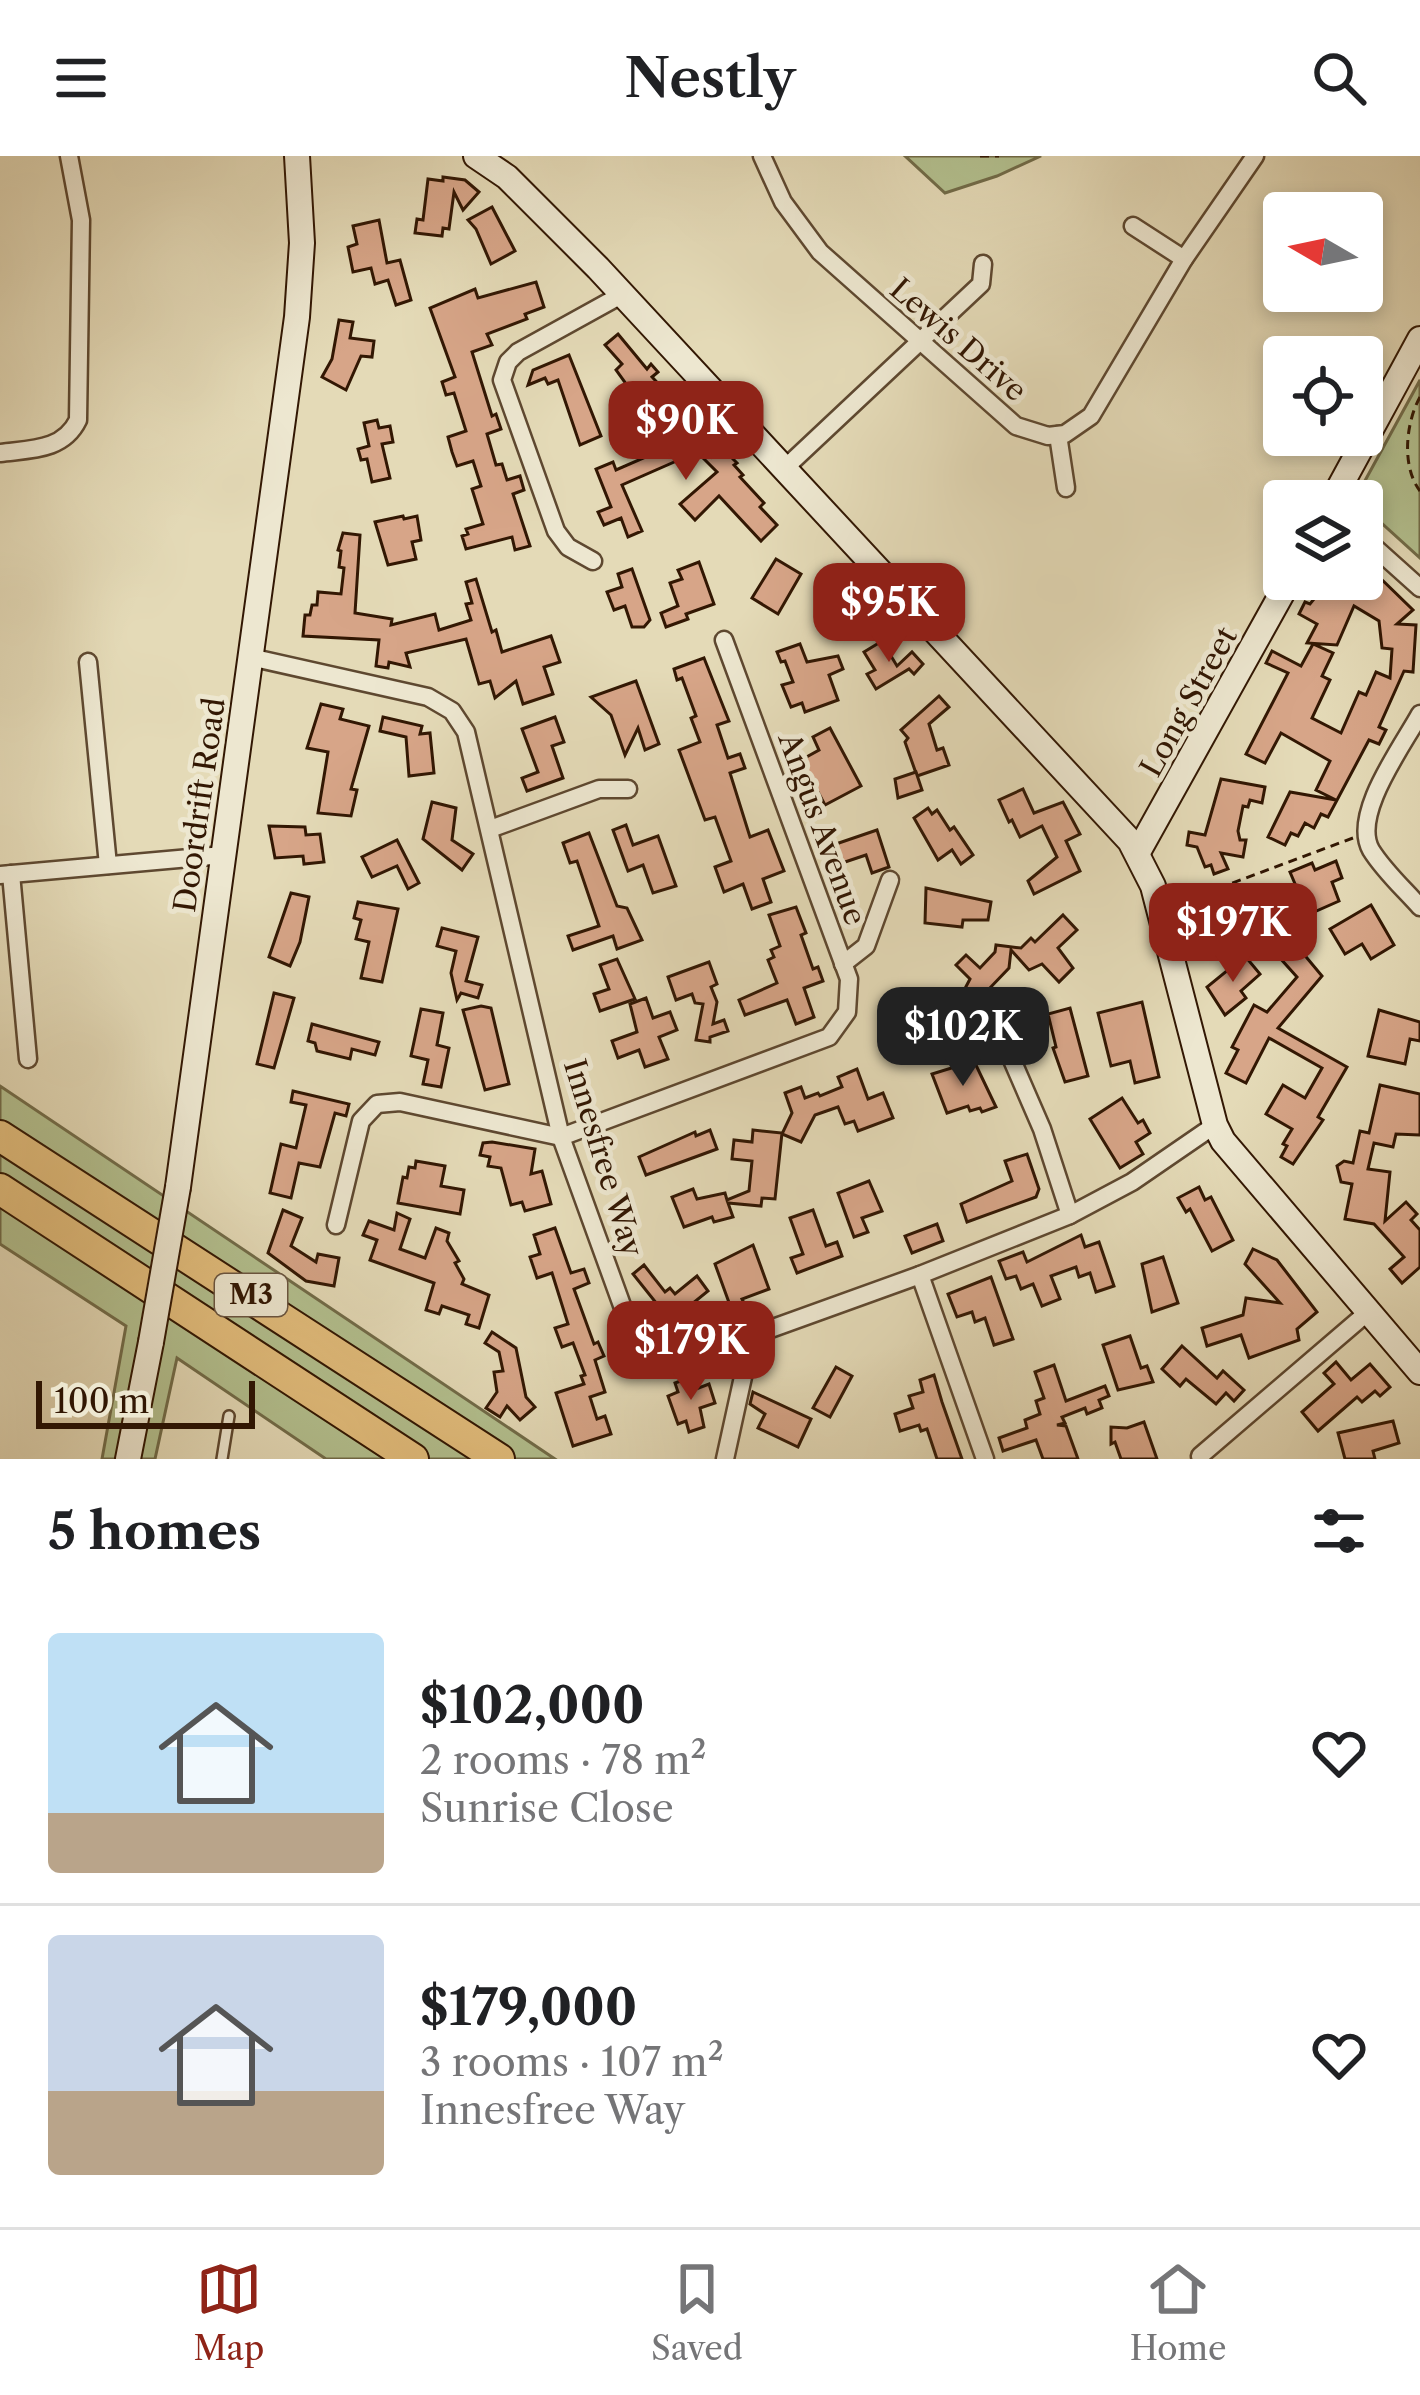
<!DOCTYPE html>
<meta charset="utf-8">
<style>
body{margin:0;font-family:"Libre Caslon Text",serif;background:#f6f6f6;color:#202124;height:100vh;display:flex;flex-direction:column;font-size:45px;white-space:nowrap}
*{box-sizing:border-box;margin:0}
p{font-size:39px;color:#757577}
.icon{flex:none;width:66px;height:66px;fill:none;stroke:currentColor;stroke-width:2;stroke-linecap:round;stroke-linejoin:round}
.map{position:relative;height:1303px;overflow:hidden}
.panel{display:flex;flex-direction:column;background:#fff;flex:1}
.panel>*{flex:none}
.needle{width:78px;rotate:279deg}
.buttons{position:absolute;left:1263px;top:36px;display:grid;gap:24px}
.buttons a{display:grid;place-items:center;width:120px;height:120px;border-radius:12px;background:#fff;box-shadow:0 6px 18px #0003;font-size:60px}
.scale{position:absolute;left:36px;bottom:30px;width:219px;box-sizing:border-box;padding-left:12px;border:6px solid #321703;border-top:0;font-size:33px;line-height:42px;white-space:nowrap;color:#321703;-webkit-text-stroke:9px #ede7d0;paint-order:stroke}
.price{position:absolute;translate:-50% -102px;padding:0 27px;border-radius:24px;background:#8f2418;color:#fff;font-size:39px;line-height:78px;filter:drop-shadow(0 3px 6px #0008)}
.price::after{content:'';position:absolute;left:50%;top:72px;width:36px;height:27px;margin-left:-18px;background:inherit;clip-path:polygon(0 0,100% 0,50% 100%)}
.price.active{background:#222;color:#fff}
ul{padding:0;list-style:none}
li{display:flex;align-items:center;gap:36px;height:300px;padding:0 48px}
li+li{border-top:3px solid #e0e0e0}
li span{display:grid;place-items:center;flex:none;width:336px;height:240px;border-radius:12px;color:#555}
li>.icon{margin-inline-start:auto}
span .icon{width:144px;height:144px;fill:#fffc;stroke-width:1}
li b{font-size:51px}
h2{display:flex;justify-content:space-between;align-items:center;height:144px;padding:0 48px;font-size:51px}
header{display:flex;justify-content:space-between;align-items:center;height:156px;padding:0 48px;background:#fff;font-size:54px;font-weight:600}
.menu{display:flex;justify-content:space-around;align-items:center;height:168px;border-top:3px solid #e0e0e0;background:#fff;font-size:33px;color:#757577}
.menu a{display:grid;justify-items:center;gap:6px}
.menu .active{color:#8f2418}
.map>svg:first-child{display:block}
.green{fill:#b3c08f;stroke:#726c49;stroke-width:3}
.building{fill:#d7a588;stroke:#321703;stroke-width:3}
.lines{fill:none;stroke-linecap:round;stroke-linejoin:round}
.lane-casing{stroke:#5e4830;stroke-width:14}
.street-casing{stroke:#5e4830;stroke-width:21}
.secondary-casing{stroke:#321703;stroke-width:28}
.highway-casing{stroke:#321703;stroke-width:34}
.path{stroke:#321703;stroke-width:3;stroke-dasharray:9 6;stroke-linecap:butt}
.lane{stroke:#ede7d0;stroke-width:9}
.street{stroke:#ede7d0;stroke-width:16}
.secondary{stroke:#ede7d0;stroke-width:24}
.highway{stroke:#e2bd7c;stroke-width:30}
.secondary-bridge-casing{stroke:#321703;stroke-width:28;stroke-linecap:butt}
.secondary-bridge{stroke:#ede7d0;stroke-width:24}
.labels{text-anchor:middle;stroke-width:10;stroke-linejoin:round;paint-order:stroke}
.shield{fill:#ede7d0;stroke:#6a5540;stroke-width:3}
.shield-label{font-size:27px;font-weight:bold;fill:#321703}
.street-label{font-size:30px;fill:#321703;stroke:#ede7d0}
</style>
<header><svg class="icon" aria-label="menu" viewBox="0 0 24 24"><path d="M4 6h16M4 12h16M4 18h16"/></svg>Nestly<svg class="icon" aria-label="search" viewBox="0 0 24 24"><circle cx="10" cy="10" r="6"/><path d="M15 15l6 6"/></svg></header>
<div class="map">
<svg width="1420" height="1303" viewBox="0 0 1420 1303">
<rect width="100%" height="100%" fill="#e4dab7"/>
<filter id="stains"><feTurbulence type="fractalNoise" baseFrequency=".00167" numOctaves="4"/><feColorMatrix values="0 0 0 0 .2 0 0 0 0 .09 0 0 0 0 .02 0 0 0 .5 -.17"/></filter>
<radialGradient id="worn" r=".72"><stop offset=".6" stop-color="#630" stop-opacity="0"/><stop offset="1" stop-color="#630" stop-opacity=".3"/></radialGradient>
<g class="green">
<polygon points="905,0 1041,0 997,20 945,37"/>
<polygon points="1420,224 1420,402 1355,343"/>
<polygon points="0,930 555,1303 326,1303 177,1202 155,1303 102,1303 126,1170 0,1088"/>
</g>
<g class="building">
<polygon points="443,21 465,24 479,36 463,54 454,36 449,73 443,72 442,80 415,77 417,63 423,64 428,23 443,25"/>
<polygon points="492,51 515,95 491,108 476,73 468,64"/>
<polygon points="379,64 387,107 400,104 411,144 396,149 388,124 375,128 371,112 353,116 348,91 357,88 353,70"/>
<polygon points="536,126 544,151 525,158 527,163 487,178 492,189 472,196 492,260 496,258 501,273 487,278 496,309 502,308 507,324 520,320 524,334 513,338 530,390 515,394 512,381 466,393 462,380 468,378 466,373 483,368 472,333 481,330 473,305 457,310 452,296 448,281 466,275 454,237 446,239 442,226 455,221 430,152 475,133 478,142"/>
<polygon points="339,164 353,166 350,182 374,185 372,201 361,200 346,234 322,221 332,203"/>
<polygon points="618,178 647,213 651,208 658,216 652,221 669,239 659,248 643,231 634,239 616,214 622,208 605,189"/>
<polygon points="569,199 601,280 580,289 558,224 548,228 545,222 528,229 533,214"/>
<polygon points="687,260 712,301 721,293 726,296 737,307 734,309 743,319 740,321 764,347 760,351 777,369 761,385 719,340 695,364 680,348 717,316 697,296 622,329 642,375 628,381 621,362 604,369 598,356 611,351 596,313 613,306 616,314 655,297 653,292 673,283 666,269"/>
<polygon points="377,264 379,272 390,270 393,286 382,288 390,322 372,326 367,303 361,304 358,293 369,290 364,267"/>
<polygon points="403,360 404,363 417,360 421,384 412,386 416,403 388,409 375,366"/>
<polygon points="343,377 360,379 355,457 392,463 391,469 435,458 439,474 471,464 466,448 472,447 466,426 476,423 492,476 496,474 502,496 551,480 560,506 544,511 553,538 523,548 516,525 495,542 490,525 479,528 466,483 406,497 410,511 389,506 388,512 376,510 379,484 303,480 305,459 310,459 312,449 317,449 318,436 341,438 344,412 339,411 341,395 338,394"/>
<polygon points="776,403 801,418 778,458 752,442"/>
<polygon points="699,406 714,448 686,458 688,463 666,471 661,457 678,450 670,427 682,423 678,414"/>
<polygon points="632,413 650,464 644,471 632,471 625,450 614,454 607,436 622,431 618,418"/>
<polygon points="1374,416 1413,454 1397,468 1416,469 1413,516 1404,515 1379,571 1386,574 1379,588 1369,584 1328,661 1321,658 1314,672 1305,667 1298,680 1291,677 1285,689 1268,681 1290,636 1336,644 1316,634 1330,605 1281,577 1265,607 1246,598 1288,517 1266,507 1272,495 1301,510 1313,488 1333,497 1322,520 1330,524 1312,562 1341,577 1359,536 1366,539 1376,516 1390,522 1392,493 1382,492 1379,465 1354,450 1337,489 1307,487 1317,468 1299,458 1305,446 1310,448 1330,423 1368,423"/>
<polygon points="882,485 897,510 912,496 923,508 914,518 909,513 876,533 867,518 875,514 864,496"/>
<polygon points="800,488 807,506 838,500 843,513 829,519 838,544 805,556 802,547 791,551 782,529 793,526 785,505 781,506 777,496"/>
<polygon points="704,502 729,565 717,569 728,602 740,598 745,612 730,617 750,681 768,674 784,715 763,723 771,746 752,753 743,728 724,736 715,711 731,705 715,661 705,664 679,594 700,586 691,562 696,560 682,522 677,524 674,513"/>
<polygon points="636,525 659,588 645,594 638,572 625,599 611,559 591,541"/>
<polygon points="939,540 949,551 929,568 937,594 943,592 949,609 917,620 905,586 908,582 901,574"/>
<polygon points="321,548 343,553 340,563 369,570 351,633 357,634 351,660 318,657 328,596 307,592"/>
<polygon points="383,561 422,570 420,578 430,577 434,617 409,620 406,581 380,575"/>
<polygon points="555,561 564,586 552,590 563,622 527,635 522,622 538,616 522,573"/>
<polygon points="830,572 861,630 825,649 801,604 819,594 813,581"/>
<polygon points="916,616 922,634 898,642 895,623"/>
<polygon points="1221,623 1265,631 1262,647 1250,644 1248,651 1243,650 1238,675 1240,684 1246,684 1243,701 1221,697 1228,713 1214,718 1211,709 1205,711 1197,691 1187,689 1189,676 1205,679"/>
<polygon points="1023,633 1034,657 1063,646 1080,678 1066,685 1080,715 1034,738 1028,725 1057,701 1042,670 1020,681 1012,664 1009,666 999,644"/>
<polygon points="432,646 456,652 452,684 473,698 462,714 423,683"/>
<polygon points="928,652 932,658 937,654 950,674 954,671 973,699 961,708 952,694 938,704 914,662"/>
<polygon points="626,669 633,689 658,680 676,730 653,737 643,709 628,715 613,674"/>
<polygon points="269,670 305,671 306,679 320,678 324,706 304,708 303,700 275,702"/>
<polygon points="877,674 889,711 872,717 866,699 836,709 830,690"/>
<polygon points="589,677 617,750 627,752 642,784 617,793 613,780 573,794 568,780 599,770 577,705 570,707 563,687"/>
<polygon points="397,684 419,727 408,733 397,710 372,721 362,701"/>
<polygon points="1336,705 1342,722 1332,726 1339,745 1314,756 1307,740 1301,742 1290,716 1312,707 1315,714"/>
<polygon points="926,732 991,746 988,764 963,764 962,771 925,767"/>
<polygon points="1228,735 1240,769 1223,776 1230,794 1209,802 1192,758 1212,750 1209,742"/>
<polygon points="291,737 309,741 300,786 290,810 269,801"/>
<polygon points="358,746 398,753 382,826 361,822 369,786 356,783 361,764 354,762"/>
<polygon points="1371,749 1394,789 1371,803 1362,788 1345,798 1330,773"/>
<polygon points="796,751 806,777 801,779 813,813 818,811 823,825 804,832 814,861 796,868 787,844 745,859 739,844 777,827 768,804 774,801 771,794 780,790 769,759"/>
<polygon points="1063,759 1077,774 1058,792 1073,812 1059,826 1042,808 1029,814 1011,794 1009,812 986,836 973,862 968,859 957,900 926,892 929,878 935,879 940,856 951,859 970,823 956,809 966,799 980,812 995,796 996,789 1021,792 1031,782 1035,786"/>
<polygon points="442,772 478,781 466,825 482,829 478,842 461,837 457,844 451,817 456,795 437,790"/>
<polygon points="1287,778 1322,820 1278,872 1347,911 1318,961 1323,964 1293,1008 1281,1001 1287,990 1283,988 1292,973 1266,958 1283,929 1305,942 1322,912 1269,882 1246,927 1226,917 1238,894 1232,891 1254,849 1267,856 1297,821 1271,792"/>
<polygon points="1245,800 1260,818 1241,835 1246,842 1225,859 1207,831"/>
<polygon points="617,803 635,843 600,855 594,838 609,833 600,809"/>
<polygon points="709,806 717,828 711,831 717,846 713,868 724,864 728,875 710,881 710,886 696,884 703,848 695,847 692,838 676,844 668,821"/>
<polygon points="274,837 294,842 274,912 257,908"/>
<polygon points="646,842 653,862 670,856 677,874 659,881 668,903 645,911 639,894 618,902 612,885 637,876 630,848"/>
<polygon points="1142,846 1159,921 1135,927 1130,905 1111,910 1098,857"/>
<polygon points="481,850 491,852 509,928 485,934 463,854"/>
<polygon points="1070,852 1088,920 1065,926 1053,892 1056,891 1048,858"/>
<polygon points="421,853 443,857 437,889 449,892 441,931 423,928 428,904 411,900"/>
<polygon points="1379,854 1420,866 1420,885 1410,883 1405,908 1368,900"/>
<polygon points="312,868 379,886 375,899 352,893 350,903 317,895 315,887 308,885"/>
<polygon points="974,905 996,951 982,956 980,952 970,955 968,950 947,957 932,918"/>
<polygon points="857,913 868,943 883,937 893,962 858,975 854,965 845,968 838,951 815,959 801,986 782,978 792,957 785,937 801,931 805,942 818,937 820,940 842,931 838,921"/>
<polygon points="1380,929 1420,938 1420,979 1396,978 1393,991 1374,987 1368,1013 1390,1016 1385,1065 1406,1046 1417,1058 1411,1064 1420,1074 1420,1111 1402,1127 1390,1113 1404,1101 1374,1068 1345,1063 1352,1028 1341,1026 1337,1010 1344,1005 1353,1007 1360,975 1369,977"/>
<polygon points="293,935 349,948 346,960 335,957 320,1011 299,1007 291,1042 270,1037 281,988 296,992 306,949 291,946"/>
<polygon points="1122,942 1138,967 1143,964 1150,977 1136,986 1143,998 1120,1012 1090,963"/>
<polygon points="710,974 717,993 646,1019 639,1001 695,976 696,980"/>
<polygon points="753,974 782,977 775,1043 762,1042 761,1050 728,1047 733,1061 714,1066 712,1061 684,1071 672,1041 693,1033 697,1043 725,1037 727,1044 749,1035 752,1005 732,1003 734,984 752,986"/>
<polygon points="492,986 535,993 531,1018 542,1015 551,1048 525,1055 522,1046 511,1049 501,1012 488,1010 490,1001 480,999 483,987"/>
<polygon points="1027,998 1039,1033 1036,1041 967,1066 961,1048 1012,1025 1005,1005"/>
<polygon points="416,1005 445,1010 441,1030 464,1034 460,1058 398,1047 403,1021 407,1022 409,1011 415,1012"/>
<polygon points="869,1025 882,1055 862,1062 868,1076 854,1081 838,1037"/>
<polygon points="1199,1031 1205,1044 1211,1041 1233,1084 1212,1095 1190,1053 1186,1056 1178,1042"/>
<polygon points="283,1054 302,1062 291,1090 316,1106 318,1098 339,1102 334,1130 306,1125 268,1097"/>
<polygon points="813,1054 826,1090 837,1086 842,1100 797,1117 791,1102 803,1098 790,1062"/>
<polygon points="397,1057 410,1063 400,1093 425,1102 436,1072 449,1077 447,1085 459,1105 455,1107 464,1123 462,1128 489,1139 479,1172 466,1168 469,1159 442,1150 439,1158 426,1154 434,1127 370,1104 377,1084 363,1079 369,1065 394,1074"/>
<polygon points="937,1068 943,1085 912,1097 905,1080"/>
<polygon points="555,1072 571,1117 584,1113 589,1127 574,1133 594,1188 598,1186 604,1200 595,1204 605,1236 590,1241 597,1263 605,1260 611,1278 573,1290 556,1237 584,1228 581,1220 585,1219 573,1187 562,1191 555,1172 568,1168 552,1117 537,1122 530,1101 540,1098 534,1079"/>
<polygon points="1081,1079 1085,1091 1099,1086 1114,1130 1096,1136 1090,1117 1079,1121 1076,1111 1051,1120 1060,1143 1042,1150 1033,1128 1021,1133 1016,1120 1006,1123 999,1105 1023,1096 1027,1106"/>
<polygon points="753,1089 769,1133 742,1143 744,1147 731,1152 715,1108"/>
<polygon points="1253,1093 1277,1104 1317,1156 1297,1173 1299,1184 1249,1202 1241,1179 1207,1190 1202,1172 1243,1159 1246,1142 1280,1147 1245,1108"/>
<polygon points="1163,1101 1178,1147 1152,1156 1142,1108"/>
<polygon points="644,1109 665,1136 670,1132 675,1138 697,1120 708,1135 682,1156 688,1171 664,1179 660,1166 669,1163 633,1118"/>
<polygon points="991,1121 1013,1183 994,1189 985,1162 975,1166 972,1156 957,1161 948,1138"/>
<polygon points="492,1176 516,1192 526,1241 535,1251 520,1264 507,1250 500,1261 486,1252 497,1236 494,1216 503,1215 499,1196 485,1187"/>
<polygon points="1130,1180 1141,1212 1147,1210 1153,1226 1118,1234 1103,1189"/>
<polygon points="1182,1190 1217,1222 1223,1215 1244,1234 1234,1245 1226,1237 1216,1248 1186,1223 1180,1230 1162,1213"/>
<polygon points="1336,1206 1351,1224 1370,1208 1390,1231 1380,1240 1375,1235 1362,1246 1357,1241 1318,1275 1302,1256 1334,1228 1324,1217"/>
<polygon points="1054,1209 1066,1245 1105,1230 1109,1240 1099,1244 1102,1252 1087,1258 1085,1252 1062,1261 1065,1267 1057,1269 1066,1270 1078,1303 1043,1303 1036,1284 1003,1295 999,1282 1027,1272 1025,1264 1040,1258 1036,1245 1044,1242 1035,1216"/>
<polygon points="836,1211 852,1220 830,1261 813,1252"/>
<polygon points="934,1219 942,1246 962,1303 937,1303 927,1273 921,1275 919,1269 900,1275 895,1258 913,1252 909,1240 923,1236 920,1224"/>
<polygon points="692,1221 696,1233 709,1228 715,1247 700,1252 704,1271 689,1276 686,1265 678,1268 668,1240 678,1236 675,1227"/>
<polygon points="753,1236 811,1263 798,1291 758,1272 765,1258 750,1248"/>
<polygon points="1393,1265 1399,1287 1373,1295 1375,1303 1345,1303 1338,1277"/>
<polygon points="1144,1266 1157,1303 1121,1303 1115,1286 1111,1288 1111,1271 1127,1272"/>
</g>
<g class="lines">
<g class="lane-casing">
<polyline id="lane" points="222,1303 229,1260"/>
</g>
<g class="street-casing">
<g id="street">
<polyline points="762,0 783,46 820,96 1016,270 1048,280 1065,278 1091,260 1184,103 1255,0"/>
<polyline points="1133,70 1184,103"/>
<polyline points="1058,279 1066,332"/>
<path d="M 0,297 C 30,293 63,295 78,264 L 81,64 L 69,0"/>
<polyline points="784,313 981,128 983,108"/>
<polyline points="1362,380 1420,432"/>
<polyline points="593,405 568,391 556,375 502,224 508,206 518,196 623,138"/>
<path d="M 250,501 L 428,541 L 452,555 L 466,576 L 561,981 L 636,1188 C 646,1204 660,1211 679,1206 L 920,1119 L 1070,1059 L 1132,1026 L 1215,969"/>
<polyline points="88,506 108,709"/>
<path d="M 1420,558 C 1402,591 1351,659 1371,694 C 1384,715 1404,733 1420,751"/>
<polyline points="490,673 599,633 628,633"/>
<polyline points="11,718 28,903"/>
<polyline points="0,719 223,699"/>
<polyline points="843,808 866,790 890,724"/>
<polyline points="1006,890 1042,973 1070,1059"/>
<polyline points="336,1069 361,965 377,948 400,946 561,981 829,881 847,856 849,823 724,484"/>
<polyline points="920,1119 985,1303"/>
<polyline points="1200,1300 1368,1156"/>
<polyline points="725,1303 752,1180"/>
</g>
</g>
<g class="secondary-casing">
<g id="secondary">
<polyline points="476,0 507,21 598,112 1130,685 1153,730 1215,969 1223,985 1420,1216"/>
<polyline points="1332,345 1420,183"/>
<polyline points="1138,696 1290,423"/>
<polyline points="178,1031 297,161 302,87 297,0"/>
<polyline points="128,1303 151,1186"/>
</g>
</g>
<g class="highway-casing">
<g id="highway">
<polyline points="0,980 499,1303"/>
<polyline points="0,1033 413,1303"/>
</g>
</g>
<g class="path">
<polyline points="980,0 999,0"/>
<path d="M 1420,241 C 1406,266 1401,310 1420,335"/>
<polyline points="1176,748 1353,682"/>
</g>
<use href="#lane" class="lane"/>
<use href="#street" class="street"/>
<use href="#secondary" class="secondary"/>
<use href="#highway" class="highway"/>
<g class="secondary-bridge-casing">
<polyline id="secondary-bridge" points="151,1186 178,1031"/>
</g>
<use href="#secondary-bridge" class="secondary-bridge"/>
</g>
<g class="labels">
<rect class="shield" x="215" y="1118" width="72" height="42" rx="9"/>
<g class="shield-label">
<text x="251" y="1148">M3</text>
</g>
<g class="street-label">
<text transform="translate(958 184) rotate(41)" y="10">Lewis Drive</text>
<text transform="translate(1189 546) rotate(-61)" y="10">Long Street</text>
<text transform="translate(200 649) rotate(-82)" y="10">Doordrift Road</text>
<text transform="translate(822 673) rotate(70)" y="10">Angus Avenue</text>
<text transform="translate(603 1002) rotate(73)" y="10">Innesfree Way</text>
</g>
</g>
<rect width="100%" height="100%" filter="url(#stains)"/>
<rect width="100%" height="100%" fill="url(#worn)"/>
</svg>
<div class="buttons">
<a><svg class="needle" viewBox="-14 -14 28 28"><path d="M0-13l5 13h-10z" fill="#e53935"/><path d="M0 13l5-13h-10z" fill="#757577"/></svg></a>
<a><svg class="icon" aria-label="locate" viewBox="0 0 24 24"><circle cx="12" cy="12" r="6"/><path d="M12 2v4M12 18v4M2 12h4M18 12h4"/></svg></a>
<a><svg class="icon" aria-label="layers" viewBox="0 0 24 24"><path d="M12 4l9 5-9 5-9-5zM3 14l9 5 9-5"/></svg></a>
</div>
<div class="scale">100 m</div>
<b class="price" style="left:686px;top:327px">$90K</b>
<b class="price" style="left:889px;top:509px">$95K</b>
<b class="price" style="left:1233px;top:829px">$197K</b>
<b class="price active" style="left:963px;top:933px">$102K</b>
<b class="price" style="left:691px;top:1247px">$179K</b>
</div>
<section class="panel">
<h2>5 homes<svg class="icon" aria-label="filters" viewBox="0 0 24 24"><path d="M4 7h16M4 17h16"/><circle cx="9" cy="7" r="2"/><circle cx="15" cy="17" r="2"/></svg></h2>
<ul>
<li><span style="background:linear-gradient(#bfe0f5 75%,#b9a48a 0)"><svg class="icon" aria-label="home" viewBox="0 0 24 24"><path d="M3 11l9-7 9 7M6 9v11h12V9"/></svg></span><div><b>$102,000</b><p>2 rooms · 78 m²</p><p>Sunrise Close</p></div><svg class="icon" aria-label="heart" viewBox="0 0 24 24"><path d="M12 20l-8-8c-3-5 5-10 8-4 3-6 11-1 8 4z"/></svg></li>
<li><span style="background:linear-gradient(#c9d6e8 65%,#b9a48a 0)"><svg class="icon" aria-label="home" viewBox="0 0 24 24"><path d="M3 11l9-7 9 7M6 9v11h12V9"/></svg></span><div><b>$179,000</b><p>3 rooms · 107 m²</p><p>Innesfree Way</p></div><svg class="icon" aria-label="heart" viewBox="0 0 24 24"><path d="M12 20l-8-8c-3-5 5-10 8-4 3-6 11-1 8 4z"/></svg></li>
</ul>
</section>
<nav class="menu">
<a class="active"><svg class="icon" aria-label="map" viewBox="0 0 24 24"><path d="M3 6l6-2 6 2 6-2v14l-6 2-6-2-6 2zM9 4v14M15 6v14"/></svg>Map</a>
<a><svg class="icon" aria-label="saved" viewBox="0 0 24 24"><path d="M7 4h10v16l-5-4-5 4z"/></svg>Saved</a>
<a><svg class="icon" aria-label="home" viewBox="0 0 24 24"><path d="M3 11l9-7 9 7M6 9v11h12V9"/></svg>Home</a>
</nav>
